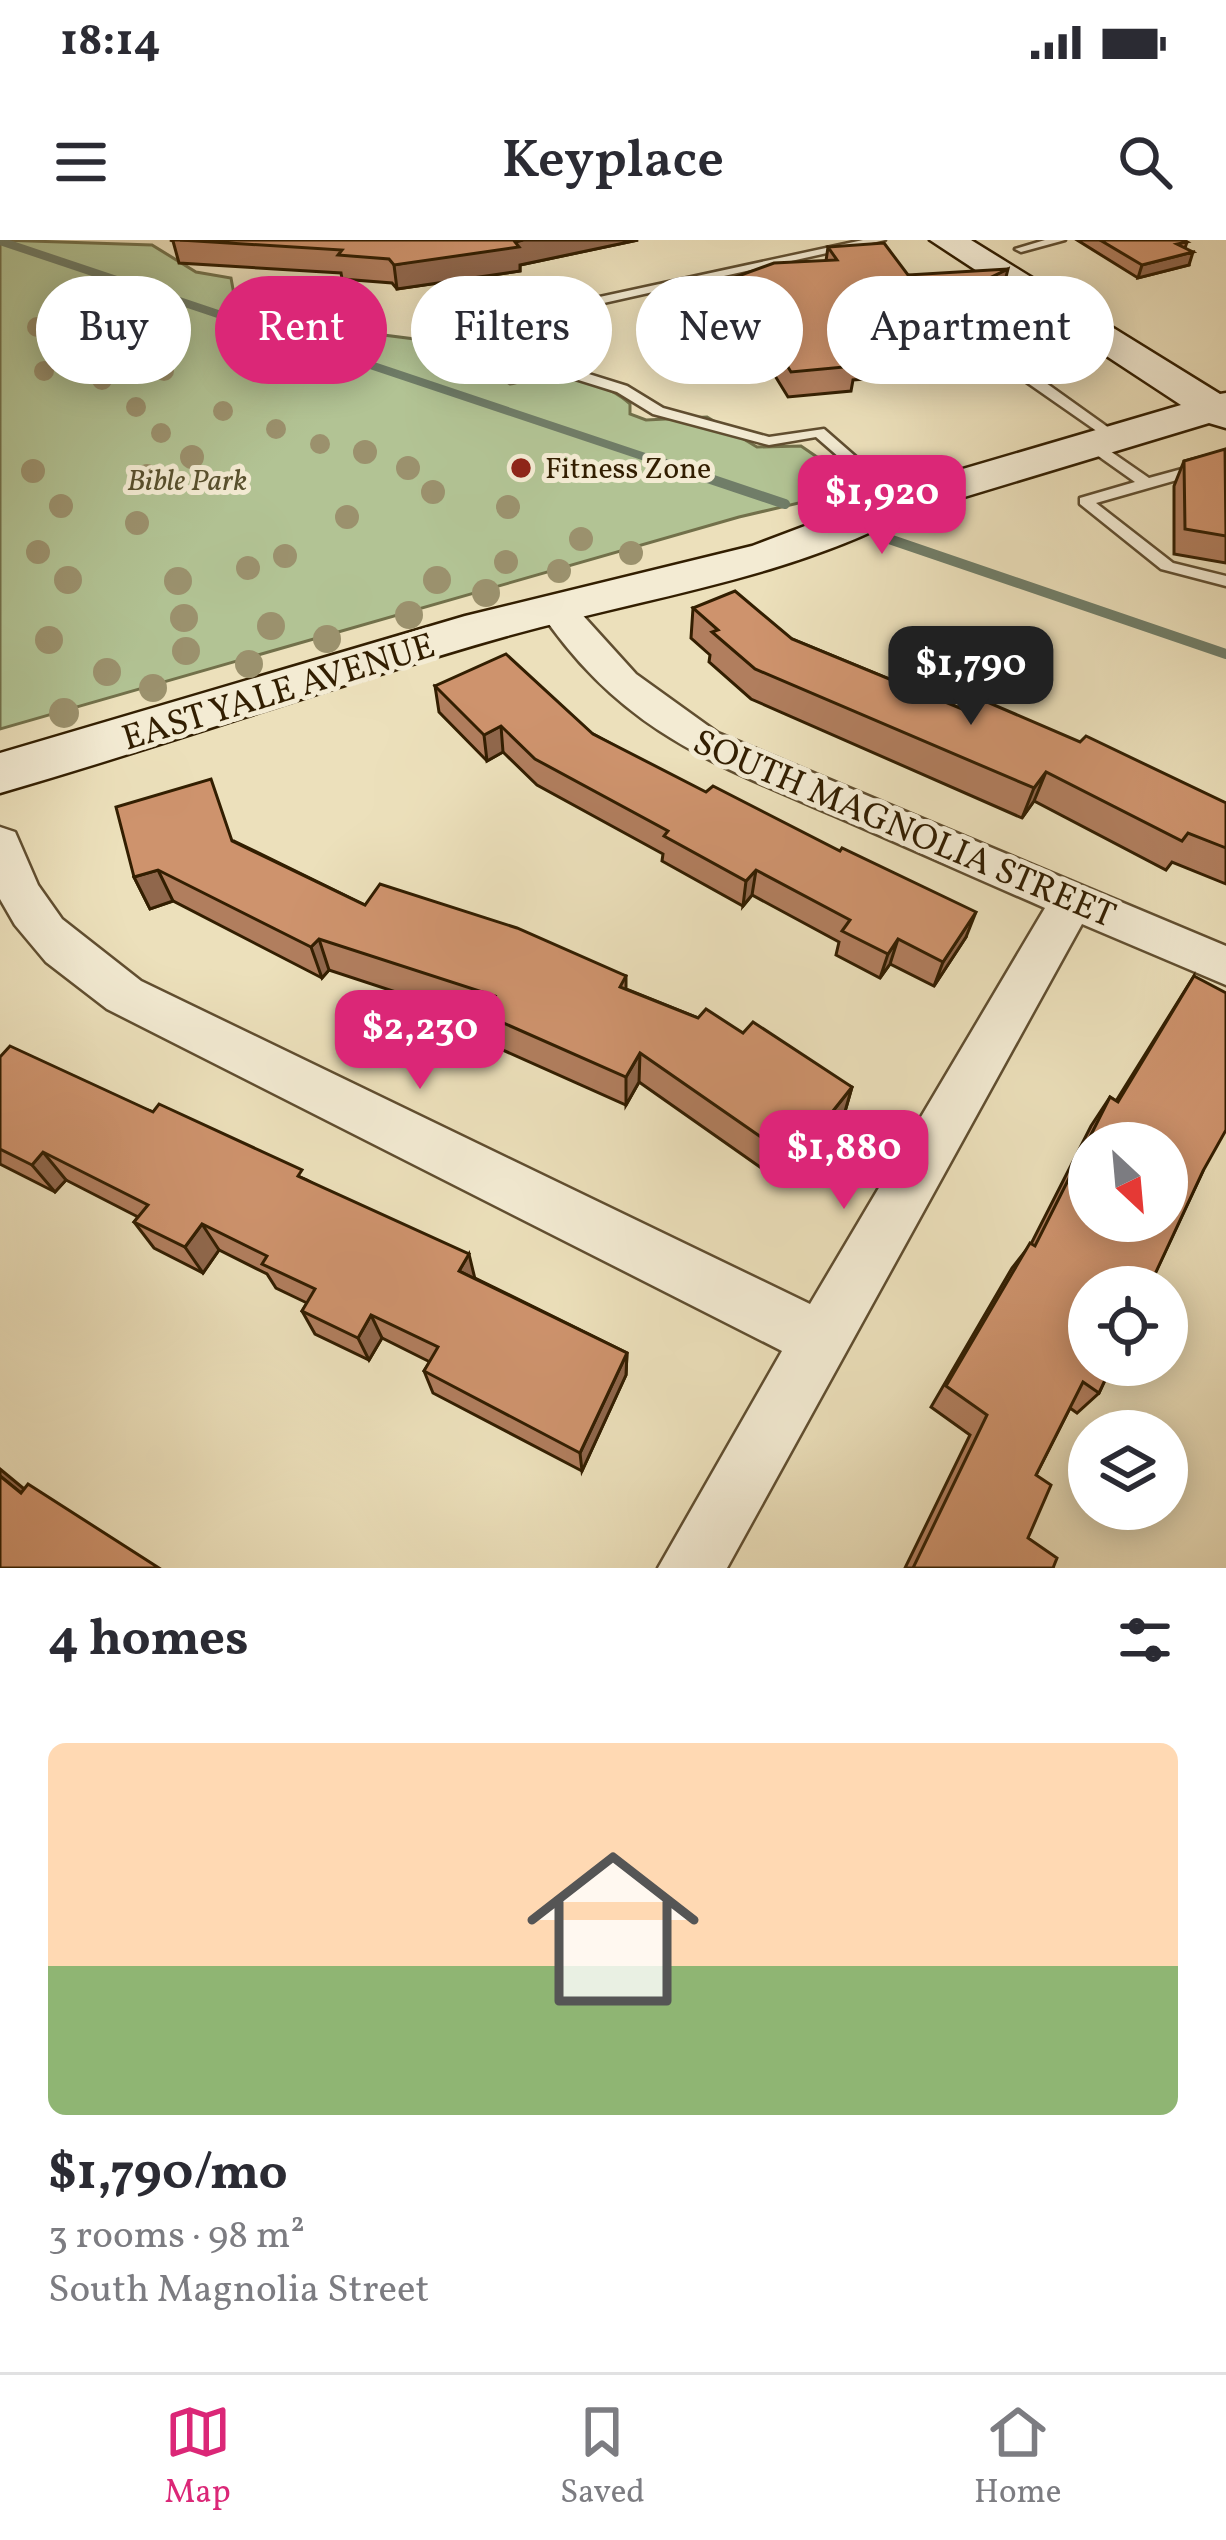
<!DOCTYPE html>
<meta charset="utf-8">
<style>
body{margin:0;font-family:Vollkorn,serif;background:#f2f2f3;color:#2b2b33;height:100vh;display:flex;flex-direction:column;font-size:45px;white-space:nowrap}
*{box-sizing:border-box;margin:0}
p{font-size:39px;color:#7c7c81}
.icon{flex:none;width:66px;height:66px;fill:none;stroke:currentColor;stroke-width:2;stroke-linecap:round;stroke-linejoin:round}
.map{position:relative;height:1328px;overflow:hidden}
.side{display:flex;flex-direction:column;background:#fff;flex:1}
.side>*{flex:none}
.banner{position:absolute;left:36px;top:36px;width:1155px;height:108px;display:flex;gap:24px}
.needle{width:78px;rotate:154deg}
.fabs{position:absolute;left:1068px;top:882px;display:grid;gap:24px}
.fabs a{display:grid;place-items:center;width:120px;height:120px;border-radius:50%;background:#fff;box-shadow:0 6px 30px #0003;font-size:60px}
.price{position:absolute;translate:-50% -102px;padding:0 27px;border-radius:24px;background:#db2777;color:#fff;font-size:39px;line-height:78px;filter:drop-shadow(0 3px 6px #0008)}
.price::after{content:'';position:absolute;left:50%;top:72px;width:36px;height:27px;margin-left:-18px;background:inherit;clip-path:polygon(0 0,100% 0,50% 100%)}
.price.selected{background:#222;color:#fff}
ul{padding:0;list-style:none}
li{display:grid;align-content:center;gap:24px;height:636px;padding:0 48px}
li+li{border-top:3px solid #e1e1e2}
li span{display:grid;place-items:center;height:372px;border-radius:18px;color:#555}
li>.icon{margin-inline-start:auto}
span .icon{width:216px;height:216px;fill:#fffc;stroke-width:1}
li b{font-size:51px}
h2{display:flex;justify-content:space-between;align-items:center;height:144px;padding:0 48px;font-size:51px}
.chip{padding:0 42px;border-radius:54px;background:#fff;box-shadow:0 6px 30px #0003;font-size:42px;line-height:108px}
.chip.selected{background:#db2777;color:#fff}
.status{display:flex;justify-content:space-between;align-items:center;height:84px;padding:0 60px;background:#fff;direction:ltr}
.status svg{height:33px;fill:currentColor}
header{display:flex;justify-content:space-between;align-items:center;height:156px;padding:0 48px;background:#fff;font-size:54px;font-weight:600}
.menu{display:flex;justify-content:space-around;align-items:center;height:168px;border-top:3px solid #e1e1e2;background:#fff;font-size:33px;color:#7c7c81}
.menu a{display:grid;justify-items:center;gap:6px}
.menu .selected{color:#db2777}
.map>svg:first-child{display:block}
.green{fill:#b2c394;stroke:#72704a;stroke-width:3}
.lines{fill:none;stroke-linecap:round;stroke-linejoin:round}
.stream-far1{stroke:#707d68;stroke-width:8}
.stream{stroke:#707d68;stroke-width:10}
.lane-casing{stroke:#604e30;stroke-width:5}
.street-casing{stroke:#604e30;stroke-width:5}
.secondary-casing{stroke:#321e01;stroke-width:5}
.lane{fill:#f3ebd3;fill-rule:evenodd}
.street{fill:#f3ebd3;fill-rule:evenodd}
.secondary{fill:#f3ebd3;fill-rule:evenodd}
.tree{fill:#9b916d}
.wall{fill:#b17e5e;stroke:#321e01;stroke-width:3}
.shaded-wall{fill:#90674c;stroke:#321e01;stroke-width:3}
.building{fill:#ce936d;stroke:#321e01;stroke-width:3;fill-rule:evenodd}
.poi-dot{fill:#8f2418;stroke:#f3ebd3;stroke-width:4.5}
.labels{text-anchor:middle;stroke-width:10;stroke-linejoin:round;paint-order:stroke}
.far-poi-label{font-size:30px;fill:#321e01;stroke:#f3ebd3;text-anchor:start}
.far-park-label{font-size:30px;font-style:italic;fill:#58502d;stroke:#f3ebd3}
.street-label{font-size:36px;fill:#321e01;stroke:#f3ebd3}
</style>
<div class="status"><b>18:14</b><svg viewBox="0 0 49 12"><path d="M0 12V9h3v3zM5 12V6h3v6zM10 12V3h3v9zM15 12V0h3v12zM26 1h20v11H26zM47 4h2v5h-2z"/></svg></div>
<header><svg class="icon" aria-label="menu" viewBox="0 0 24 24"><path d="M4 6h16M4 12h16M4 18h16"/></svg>Keyplace<svg class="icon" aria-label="search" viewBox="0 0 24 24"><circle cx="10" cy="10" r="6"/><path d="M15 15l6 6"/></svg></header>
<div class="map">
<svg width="1226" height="1328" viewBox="0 0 1226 1328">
<rect width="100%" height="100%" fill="#ece0bb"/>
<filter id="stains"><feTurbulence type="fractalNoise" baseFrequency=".00167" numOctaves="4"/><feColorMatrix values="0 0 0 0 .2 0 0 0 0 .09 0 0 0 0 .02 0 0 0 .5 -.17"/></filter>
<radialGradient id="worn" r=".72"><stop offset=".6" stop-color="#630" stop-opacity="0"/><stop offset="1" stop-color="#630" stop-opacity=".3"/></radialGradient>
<path class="green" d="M 0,0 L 152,5 L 196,32 L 231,38 L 235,60 L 276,72 L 343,73 L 368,93 L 446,103 L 465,119 L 498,117 L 506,125 L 499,137 L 510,144 C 521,143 527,137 538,135 C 564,129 611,146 630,164 L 630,174 L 646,180 L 707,177 L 757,207 L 801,206 L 836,230 L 843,245 L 833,255 L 739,277 L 0,489 Z"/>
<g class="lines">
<polyline class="stream-far1" points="0,1 657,221"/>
<g class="stream">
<polyline points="648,218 785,264"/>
<polyline points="889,299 1226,414"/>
</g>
<g class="lane-casing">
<g id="lane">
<polygon points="863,0 885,0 501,86 483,97 502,107 627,146 663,168 769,197 824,189 904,259 904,265 894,265 816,197 769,205 653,174 617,152 492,113 470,98 476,87 493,80"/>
<polygon points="1045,0 1065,0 1021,12 1015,9"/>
<polygon points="1022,133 1032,133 1123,198 1111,201 1022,139"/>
<polygon points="1087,202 1097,202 1149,238 1226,217 1226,226 1096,263 1173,323 1226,336 1226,346 1161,329 1080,264 1080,258 1135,242 1087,208"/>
</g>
</g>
<g class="street-casing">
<path id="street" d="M 555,356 L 568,359 L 636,434 L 718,493 L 1226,706 L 1226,745 L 1082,684 L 727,1328 L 658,1328 L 782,1111 L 107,769 L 46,722 L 15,685 L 0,659 L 0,587 L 15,592 L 38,645 L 62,679 L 141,741 L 810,1064 L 1045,668 C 974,637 904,606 833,575 C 705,520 619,489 537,367 L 542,359 Z"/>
</g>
<g class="secondary-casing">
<path id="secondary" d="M 930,0 L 971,0 L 1220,154 L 1226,153 L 1226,188 L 1209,183 L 908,274 C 783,340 642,358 507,396 C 337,444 170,504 0,553 L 0,513 L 465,376 L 752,306 L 834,275 L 829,268 L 836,258 L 888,251 L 1181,165 Z"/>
</g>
<use href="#lane" class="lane"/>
<use href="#street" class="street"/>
<use href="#secondary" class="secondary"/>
</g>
<g class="tree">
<circle cx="37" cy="87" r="10"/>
<circle cx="114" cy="109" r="10"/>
<circle cx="44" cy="131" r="10"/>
<circle cx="164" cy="131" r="10"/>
<circle cx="102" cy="140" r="10"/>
<circle cx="136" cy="167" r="10"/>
<circle cx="223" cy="171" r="10"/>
<circle cx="276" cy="189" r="10"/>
<circle cx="161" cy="193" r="10"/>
<circle cx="320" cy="204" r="10"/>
<circle cx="365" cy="212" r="12"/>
<circle cx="192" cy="217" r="12"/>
<circle cx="408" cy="228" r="12"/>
<circle cx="33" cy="231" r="12"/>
<circle cx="147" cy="236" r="12"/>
<circle cx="433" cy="252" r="12"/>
<circle cx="61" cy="266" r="12"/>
<circle cx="508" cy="267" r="12"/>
<circle cx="347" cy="277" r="12"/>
<circle cx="137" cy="283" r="12"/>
<circle cx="581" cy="299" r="12"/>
<circle cx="38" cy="312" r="12"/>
<circle cx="631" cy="313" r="12"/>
<circle cx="285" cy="316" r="12"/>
<circle cx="506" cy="322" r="12"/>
<circle cx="248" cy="328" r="12"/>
<circle cx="559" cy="331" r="12"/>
<circle cx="68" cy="340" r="14"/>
<circle cx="437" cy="340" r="14"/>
<circle cx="178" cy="341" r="14"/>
<circle cx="486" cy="353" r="14"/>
<circle cx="409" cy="375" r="14"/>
<circle cx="184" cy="378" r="14"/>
<circle cx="271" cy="386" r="14"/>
<circle cx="327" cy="399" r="14"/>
<circle cx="49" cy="400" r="14"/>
<circle cx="186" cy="411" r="14"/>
<circle cx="249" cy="424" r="14"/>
<circle cx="107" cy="432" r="14"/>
<circle cx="153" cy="448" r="14"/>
<circle cx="64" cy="473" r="15"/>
</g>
<g class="wall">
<polygon points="170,0 638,0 520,25 520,31 397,49 392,43 342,39 341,33 179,23 173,1"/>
<polygon points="1077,0 1183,0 1187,2 1185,8 1189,25 1138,38"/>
<polygon points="828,7 908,35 1002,53 970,69 971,96 901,136 853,140 851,151 788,157 769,126 747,129 719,105 720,88 695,76 697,51 826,21"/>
<polygon points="1226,210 1226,323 1174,314 1174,246 1184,221"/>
<polygon points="693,368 792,399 974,474 1226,563 1226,644 1172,622 1166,630 1034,561 1022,578 751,459 709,422 710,415 691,398"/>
<polygon points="435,446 593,494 966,697 934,746 890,724 880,738 836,715 839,702 752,655 743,666 662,621 663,614 537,545 503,512 487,521 439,472"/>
<polygon points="234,601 365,665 626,736 626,749 698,778 743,793 852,847 844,875 787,946 639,842 626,865 487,803 484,781 329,730 322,738 173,661 150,669 134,637"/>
<polygon points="1194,736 1203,931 1099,1153 1077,1173 1070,1168 1036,1235 1028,1298 1053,1328 905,1328 970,1195 931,1167 1012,1028 1031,1004 1091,886 1110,857 1116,861"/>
<polygon points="0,817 153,872 307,940 475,1038 627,1113 626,1135 582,1231 433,1153 424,1131 430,1122 382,1098 369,1120 315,1094 302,1071 307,1063 276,1048 267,1034 219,1010 203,1033 154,1008 134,982 138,977 66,940 55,952 0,924"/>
</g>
<g class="shaded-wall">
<polygon points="523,0 638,0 520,25 520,31 397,49 394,25"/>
<polygon points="1193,12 1189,25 1138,38 1142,25"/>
<polygon points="1008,29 1002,53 941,84 946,59"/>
<polygon points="977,72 971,96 901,136 906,111"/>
<polygon points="772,101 769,126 747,129 750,104"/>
<polygon points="501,486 503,512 487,521 484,495"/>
<polygon points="1046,532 1034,561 1022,578 1034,548"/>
<polygon points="158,630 173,661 150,669 134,637"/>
<polygon points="756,630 752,655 743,666 746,641"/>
<polygon points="976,672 966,697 934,746 943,722"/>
<polygon points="319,699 329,730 322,738 311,707"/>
<polygon points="898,699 890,724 880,738 888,714"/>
<polygon points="640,813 639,842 626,865 626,837"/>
<polygon points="852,847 844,875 787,946 794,920"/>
<polygon points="43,912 66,940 55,952 32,925"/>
<polygon points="202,984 219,1010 203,1033 185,1007"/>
<polygon points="469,1014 475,1039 459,1031"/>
<polygon points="371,1075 382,1098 369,1120 358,1098"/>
<polygon points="627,1113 626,1135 582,1231 580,1213"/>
<polygon points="0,1229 52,1272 21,1253 0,1236"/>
</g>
<g class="building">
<polygon points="180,0 523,0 515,2 519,7 394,25 389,19 338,15 342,10"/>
<polygon points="1100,0 1183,0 1187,2 1177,4 1193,12 1142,25"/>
<polygon points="884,3 908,35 1008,29 946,59 977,72 906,111 849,115 855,126 791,132 772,101 750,104 721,80 740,73 697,51 774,23 837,20 828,7"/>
<polygon points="1225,209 1226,296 1185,289 1184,221"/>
<polygon points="735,351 792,399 974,474 985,461 1080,502 1086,496 1226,563 1226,608 1188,593 1182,601 1046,532 1034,548 755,429 712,392 718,390 693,368"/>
<polygon points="506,414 593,494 706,552 713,546 840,611 842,608 976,672 943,722 898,699 888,714 842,691 850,680 756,630 746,641 664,596 668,591 535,519 501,486 484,495 435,446"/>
<polygon points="211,539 232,601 365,665 380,644 517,688 626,736 620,747 698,778 706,769 743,793 753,782 852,847 794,920 640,813 626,837 483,774 495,756 319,699 311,707 158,630 134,637 116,567"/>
<path d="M 1194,736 L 1226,753 L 1226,890 L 1203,931 L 1149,1047 L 1089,1047 L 1089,1125 L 1112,1125 L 1099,1153 L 1083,1142 L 1036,1235 L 1051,1245 L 1028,1298 L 1057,1318 L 1053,1328 L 913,1328 L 987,1175 L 946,1146 L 1030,1003 L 1035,1006 L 1110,857 L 1118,862 ZM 1089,903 L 1167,903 L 1167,981 L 1089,981 Z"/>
<polygon points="10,806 153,872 159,864 302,930 298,936 469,1014 459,1031 627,1113 580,1213 424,1131 438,1107 371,1075 358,1098 302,1071 315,1049 262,1024 267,1016 202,984 185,1007 134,982 148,965 43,912 32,925 0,909 0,817"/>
<polygon points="0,1236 21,1253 28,1244 159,1328 0,1328"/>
</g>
<circle class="poi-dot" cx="521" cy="228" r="12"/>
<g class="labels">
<g class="far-poi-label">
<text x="545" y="238">Fitness Zone</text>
</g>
<g class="far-park-label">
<text x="187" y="250">Bible Park</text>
</g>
<g class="street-label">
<text transform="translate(278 450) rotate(-17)" y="13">EAST YALE AVENUE</text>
<text transform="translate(905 587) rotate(23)" y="13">SOUTH MAGNOLIA STREET</text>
</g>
</g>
<rect width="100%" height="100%" filter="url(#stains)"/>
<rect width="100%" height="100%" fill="url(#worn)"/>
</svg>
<div class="fabs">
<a><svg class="needle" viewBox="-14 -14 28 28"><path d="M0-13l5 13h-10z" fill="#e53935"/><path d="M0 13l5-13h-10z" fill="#7c7c81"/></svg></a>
<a><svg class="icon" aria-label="locate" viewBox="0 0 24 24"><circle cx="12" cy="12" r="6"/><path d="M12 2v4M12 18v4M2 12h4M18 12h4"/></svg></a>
<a><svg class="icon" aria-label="layers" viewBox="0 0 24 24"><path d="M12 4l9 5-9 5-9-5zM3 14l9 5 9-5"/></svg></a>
</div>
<b class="price" style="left:882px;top:317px">$1,920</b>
<b class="price selected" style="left:971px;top:488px">$1,790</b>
<b class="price" style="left:420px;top:852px">$2,230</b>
<b class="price" style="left:844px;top:972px">$1,880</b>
<div class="banner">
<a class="chip">Buy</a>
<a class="chip selected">Rent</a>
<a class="chip">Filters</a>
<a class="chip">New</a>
<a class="chip">Apartment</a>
</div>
</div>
<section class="side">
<h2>4 homes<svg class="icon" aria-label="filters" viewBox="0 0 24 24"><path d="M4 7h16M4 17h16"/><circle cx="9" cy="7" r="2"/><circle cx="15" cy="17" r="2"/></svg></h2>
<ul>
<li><span style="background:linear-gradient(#ffd9b3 60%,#8fb573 0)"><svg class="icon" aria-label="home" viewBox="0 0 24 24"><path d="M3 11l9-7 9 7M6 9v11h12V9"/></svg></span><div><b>$1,790/mo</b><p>3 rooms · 98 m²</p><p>South Magnolia Street</p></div></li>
</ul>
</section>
<nav class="menu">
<a class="selected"><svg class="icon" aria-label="map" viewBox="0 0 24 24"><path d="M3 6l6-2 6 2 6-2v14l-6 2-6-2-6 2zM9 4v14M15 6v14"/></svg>Map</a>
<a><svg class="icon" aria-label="saved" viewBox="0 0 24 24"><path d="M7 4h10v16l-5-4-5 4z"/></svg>Saved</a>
<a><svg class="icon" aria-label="home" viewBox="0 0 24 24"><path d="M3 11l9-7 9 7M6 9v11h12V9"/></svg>Home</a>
</nav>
